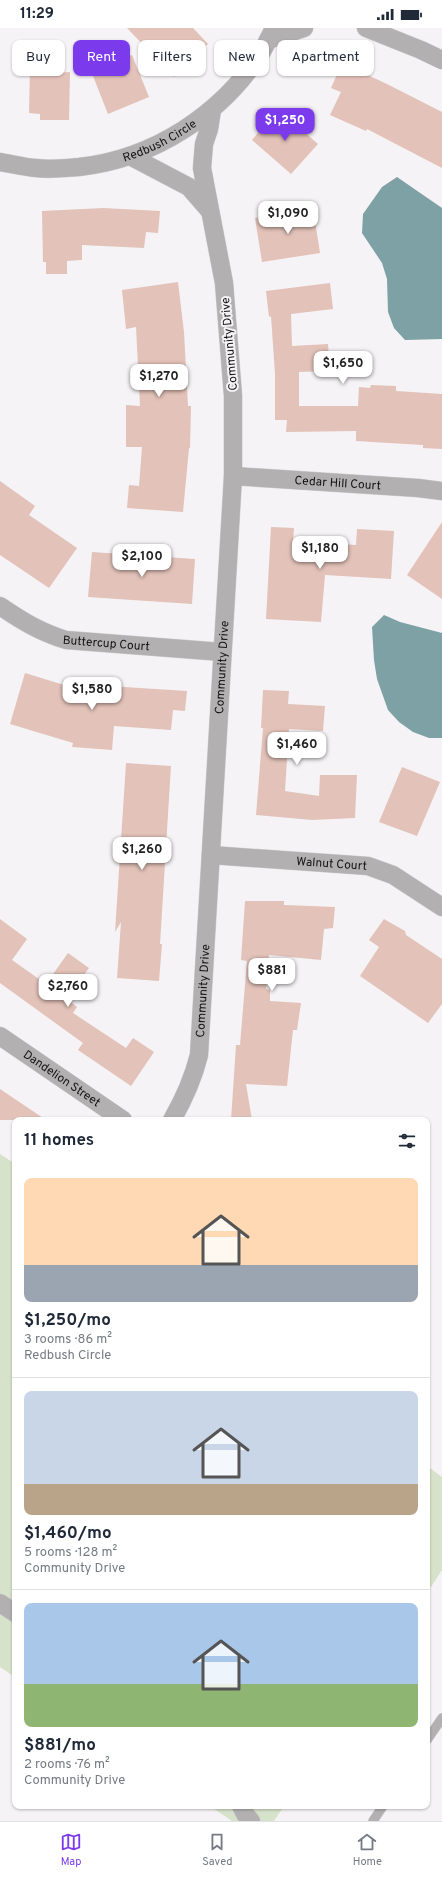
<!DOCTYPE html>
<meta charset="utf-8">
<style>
body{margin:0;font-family:Overpass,sans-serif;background:#f6f6f7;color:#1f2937;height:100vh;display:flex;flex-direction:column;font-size:15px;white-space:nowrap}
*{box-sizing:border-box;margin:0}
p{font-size:13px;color:#747a83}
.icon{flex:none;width:22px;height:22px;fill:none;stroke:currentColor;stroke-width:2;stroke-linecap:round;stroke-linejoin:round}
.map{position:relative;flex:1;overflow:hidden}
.side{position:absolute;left:12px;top:1089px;width:418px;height:692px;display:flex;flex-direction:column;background:#fff;border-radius:8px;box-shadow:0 1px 3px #0004}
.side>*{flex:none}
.banner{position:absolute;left:12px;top:12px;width:418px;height:36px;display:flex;gap:8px}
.price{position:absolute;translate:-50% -34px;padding:0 9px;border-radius:8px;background:#fff;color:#222;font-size:13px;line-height:26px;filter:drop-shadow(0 1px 2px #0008)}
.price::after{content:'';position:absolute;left:50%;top:24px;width:12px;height:9px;margin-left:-6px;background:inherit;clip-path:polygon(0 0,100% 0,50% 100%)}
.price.active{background:#7c3aed;color:#fff}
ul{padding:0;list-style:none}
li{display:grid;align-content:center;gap:8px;height:212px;padding:0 12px}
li+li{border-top:1px solid #e0e1e3}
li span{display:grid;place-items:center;height:124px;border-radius:8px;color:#555}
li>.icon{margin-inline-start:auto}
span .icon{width:72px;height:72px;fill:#fffc;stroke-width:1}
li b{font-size:17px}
h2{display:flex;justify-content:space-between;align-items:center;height:48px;padding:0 12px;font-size:17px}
.tag{padding:0 14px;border-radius:8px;background:#fff;box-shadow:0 1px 3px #0004;font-size:14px;line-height:36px}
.tag.active{background:#7c3aed;color:#fff}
.status{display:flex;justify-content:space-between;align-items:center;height:28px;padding:0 20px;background:#fff;direction:ltr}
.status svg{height:11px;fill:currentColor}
.tab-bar{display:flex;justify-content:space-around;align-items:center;height:56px;border-top:1px solid #e0e1e3;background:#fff;font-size:11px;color:#747a83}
.tab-bar a{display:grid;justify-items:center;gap:2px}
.tab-bar .active{color:#7c3aed}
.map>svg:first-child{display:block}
.green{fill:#d6e2c9}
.water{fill:#7da1a4}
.building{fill:#e3c2b9}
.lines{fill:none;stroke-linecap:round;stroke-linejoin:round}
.service-casing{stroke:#d1cfd1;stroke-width:10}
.minor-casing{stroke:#d1cfd1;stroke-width:19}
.service{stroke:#b2b0b0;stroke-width:9}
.minor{stroke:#b2b0b0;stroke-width:18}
.labels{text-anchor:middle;stroke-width:4;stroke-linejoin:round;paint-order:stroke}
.street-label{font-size:12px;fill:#121213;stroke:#f5f3f5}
</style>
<div class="status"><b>11:29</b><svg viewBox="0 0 49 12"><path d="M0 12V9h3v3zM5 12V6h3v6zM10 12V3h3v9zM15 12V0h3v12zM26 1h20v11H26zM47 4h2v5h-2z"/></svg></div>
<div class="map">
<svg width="442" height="1793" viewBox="0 0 442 1793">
<rect width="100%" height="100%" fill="#f5f3f5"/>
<g class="green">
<polygon points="0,1126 15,1136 15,1649 0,1639"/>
<polygon points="427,1438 442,1449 442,1542 427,1565"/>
<polygon points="210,1778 284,1778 274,1793 232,1793"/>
</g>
<g class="water">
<polygon points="397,149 442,180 442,311 405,312 394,300 388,284 387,251 382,235 362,205 363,186 382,159"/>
<polygon points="384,587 400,594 442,605 442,710 429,710 413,704 399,694 388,682 377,651 374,632 372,599"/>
</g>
<g class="building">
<polygon points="127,0 193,0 208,16 174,49"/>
<polygon points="132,27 149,69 108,86 91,43"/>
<polygon points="342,35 387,56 442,84 442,140 367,101 366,103 330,87 341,64 331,60"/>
<polygon points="30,39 56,39 55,45 70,44 69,92 40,92 40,86 29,85"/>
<polygon points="278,81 318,116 291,146 252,112"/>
<polygon points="103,180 160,183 158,205 146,204 144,220 82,217 82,232 67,233 67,246 46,246 46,234 43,234 42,183"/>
<polygon points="313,180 320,225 262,234 255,190"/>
<polygon points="178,254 184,304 188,378 191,378 190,420 189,420 183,484 127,480 129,457 139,458 142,419 126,419 126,377 140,378 136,299 126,301 122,262"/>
<polygon points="330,255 333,281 291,286 292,318 328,316 330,343 299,344 299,378 358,378 359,359 370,360 371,357 396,358 396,363 442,366 442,421 423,420 423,417 356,413 356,403 286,404 287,392 275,392 275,346 271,288 269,289 266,263"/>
<polygon points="0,453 35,478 29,487 77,520 49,560 0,527"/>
<polygon points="442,494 442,571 407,547"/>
<polygon points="271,499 294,500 293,513 356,517 357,501 394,503 391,551 325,547 321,594 266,591"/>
<polygon points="92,524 195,531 192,576 88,569"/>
<polygon points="25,645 77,661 77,656 187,663 185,683 173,682 171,702 114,698 112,722 72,719 73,715 10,696"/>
<polygon points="263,662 289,663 288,676 325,678 323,703 289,701 285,763 319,768 320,747 357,747 355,790 312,792 256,787 263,700 261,700"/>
<polygon points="126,735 171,738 160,916 162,916 159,953 117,950 121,894 115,904"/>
<polygon points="402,739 440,754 417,808 379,794"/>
<polygon points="245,873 284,873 284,877 335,879 333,900 324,901 321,932 269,927 266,961 270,962 270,973 301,975 297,1002 293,1002 287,1058 246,1056 252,1092 231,1092 236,1017 240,1017 247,933 241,932"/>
<polygon points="0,891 27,911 12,932 46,956 68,925 89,940 67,971 77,979 73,985 126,1020 133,1010 154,1024 131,1058 78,1022 83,1015 0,955"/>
<polygon points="384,891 405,903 406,907 442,931 442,976 428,995 360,948 379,919 369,912"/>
<polygon points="0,1061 46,1092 0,1092"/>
</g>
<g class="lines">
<g class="service-casing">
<g id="service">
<polyline points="427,1712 442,1690"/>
<polyline points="373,1793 383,1778"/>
</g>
</g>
<g class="minor-casing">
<g id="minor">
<polyline points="366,0 421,22 442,32"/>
<polyline points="268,12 304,0"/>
<polyline points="130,128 189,159 209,182"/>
<path id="s1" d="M 0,134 C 12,136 24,139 36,140 C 50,142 65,140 79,139 C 153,131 221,87 261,25 C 266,17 270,8 274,0"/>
<path id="s2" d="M 233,448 L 418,460 L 442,463"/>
<path id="s3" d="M 0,578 C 22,593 40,604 66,612 L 222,624"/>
<path id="s4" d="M 211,827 L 368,838 L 393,847 L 442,879"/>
<path id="s5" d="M 0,1008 L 123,1092"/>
<path id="s6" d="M 172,1092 C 184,1071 193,1051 199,1027 L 233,448 L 233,368 L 224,255 L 202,140 L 204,116 L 209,101 L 212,82"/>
<polyline points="0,1575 15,1585"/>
<polyline points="241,1778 245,1786 251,1793"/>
</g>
</g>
<use href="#service" class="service"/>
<use href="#minor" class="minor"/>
</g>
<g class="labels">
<g class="street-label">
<text dy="4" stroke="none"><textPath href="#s1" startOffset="165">Redbush Circle</textPath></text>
<text transform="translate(229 316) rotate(-95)" y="4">Community Drive</text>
<text dy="4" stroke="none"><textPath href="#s2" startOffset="105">Cedar Hill Court</textPath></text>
<text dy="4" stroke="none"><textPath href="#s3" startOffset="115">Buttercup Court</textPath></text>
<text dy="4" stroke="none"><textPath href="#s6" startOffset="459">Community Drive</textPath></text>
<text dy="4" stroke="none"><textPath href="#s4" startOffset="121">Walnut Court</textPath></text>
<text dy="4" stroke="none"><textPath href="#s6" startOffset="135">Community Drive</textPath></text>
<text dy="4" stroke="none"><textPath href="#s5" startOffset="75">Dandelion Street</textPath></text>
</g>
</g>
</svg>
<b class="price active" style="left:285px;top:114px">$1,250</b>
<b class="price" style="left:288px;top:207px">$1,090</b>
<b class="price" style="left:343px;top:357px">$1,650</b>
<b class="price" style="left:159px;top:370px">$1,270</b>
<b class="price" style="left:320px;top:542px">$1,180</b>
<b class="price" style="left:142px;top:550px">$2,100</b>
<b class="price" style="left:92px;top:683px">$1,580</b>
<b class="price" style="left:297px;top:738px">$1,460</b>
<b class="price" style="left:142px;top:843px">$1,260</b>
<b class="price" style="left:272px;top:964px">$881</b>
<b class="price" style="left:68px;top:980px">$2,760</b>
<div class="banner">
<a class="tag">Buy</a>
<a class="tag active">Rent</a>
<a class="tag">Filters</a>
<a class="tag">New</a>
<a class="tag">Apartment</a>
</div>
<section class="side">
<h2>11 homes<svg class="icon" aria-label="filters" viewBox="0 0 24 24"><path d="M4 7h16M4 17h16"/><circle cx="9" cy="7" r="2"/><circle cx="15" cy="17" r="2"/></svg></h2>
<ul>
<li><span style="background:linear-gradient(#ffd9b3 70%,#9aa5b1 0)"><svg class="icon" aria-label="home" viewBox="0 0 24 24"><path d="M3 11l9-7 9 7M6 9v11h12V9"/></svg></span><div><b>$1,250/mo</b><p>3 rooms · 86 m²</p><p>Redbush Circle</p></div></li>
<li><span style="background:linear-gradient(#c9d6e8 75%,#b9a48a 0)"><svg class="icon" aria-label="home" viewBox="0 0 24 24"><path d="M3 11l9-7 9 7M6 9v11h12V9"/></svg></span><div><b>$1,460/mo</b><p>5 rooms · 128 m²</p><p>Community Drive</p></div></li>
<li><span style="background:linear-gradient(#a9c7e8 65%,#8fb573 0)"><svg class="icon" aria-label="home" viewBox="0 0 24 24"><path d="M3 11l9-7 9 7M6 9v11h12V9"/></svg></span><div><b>$881/mo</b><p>2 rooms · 76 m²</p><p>Community Drive</p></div></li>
</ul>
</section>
</div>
<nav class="tab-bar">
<a class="active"><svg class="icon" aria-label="map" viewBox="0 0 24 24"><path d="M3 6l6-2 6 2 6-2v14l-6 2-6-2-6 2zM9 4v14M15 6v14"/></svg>Map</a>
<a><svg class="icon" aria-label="saved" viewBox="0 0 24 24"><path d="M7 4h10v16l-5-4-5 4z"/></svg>Saved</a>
<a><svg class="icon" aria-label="home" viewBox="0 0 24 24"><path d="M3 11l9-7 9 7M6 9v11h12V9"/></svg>Home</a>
</nav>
